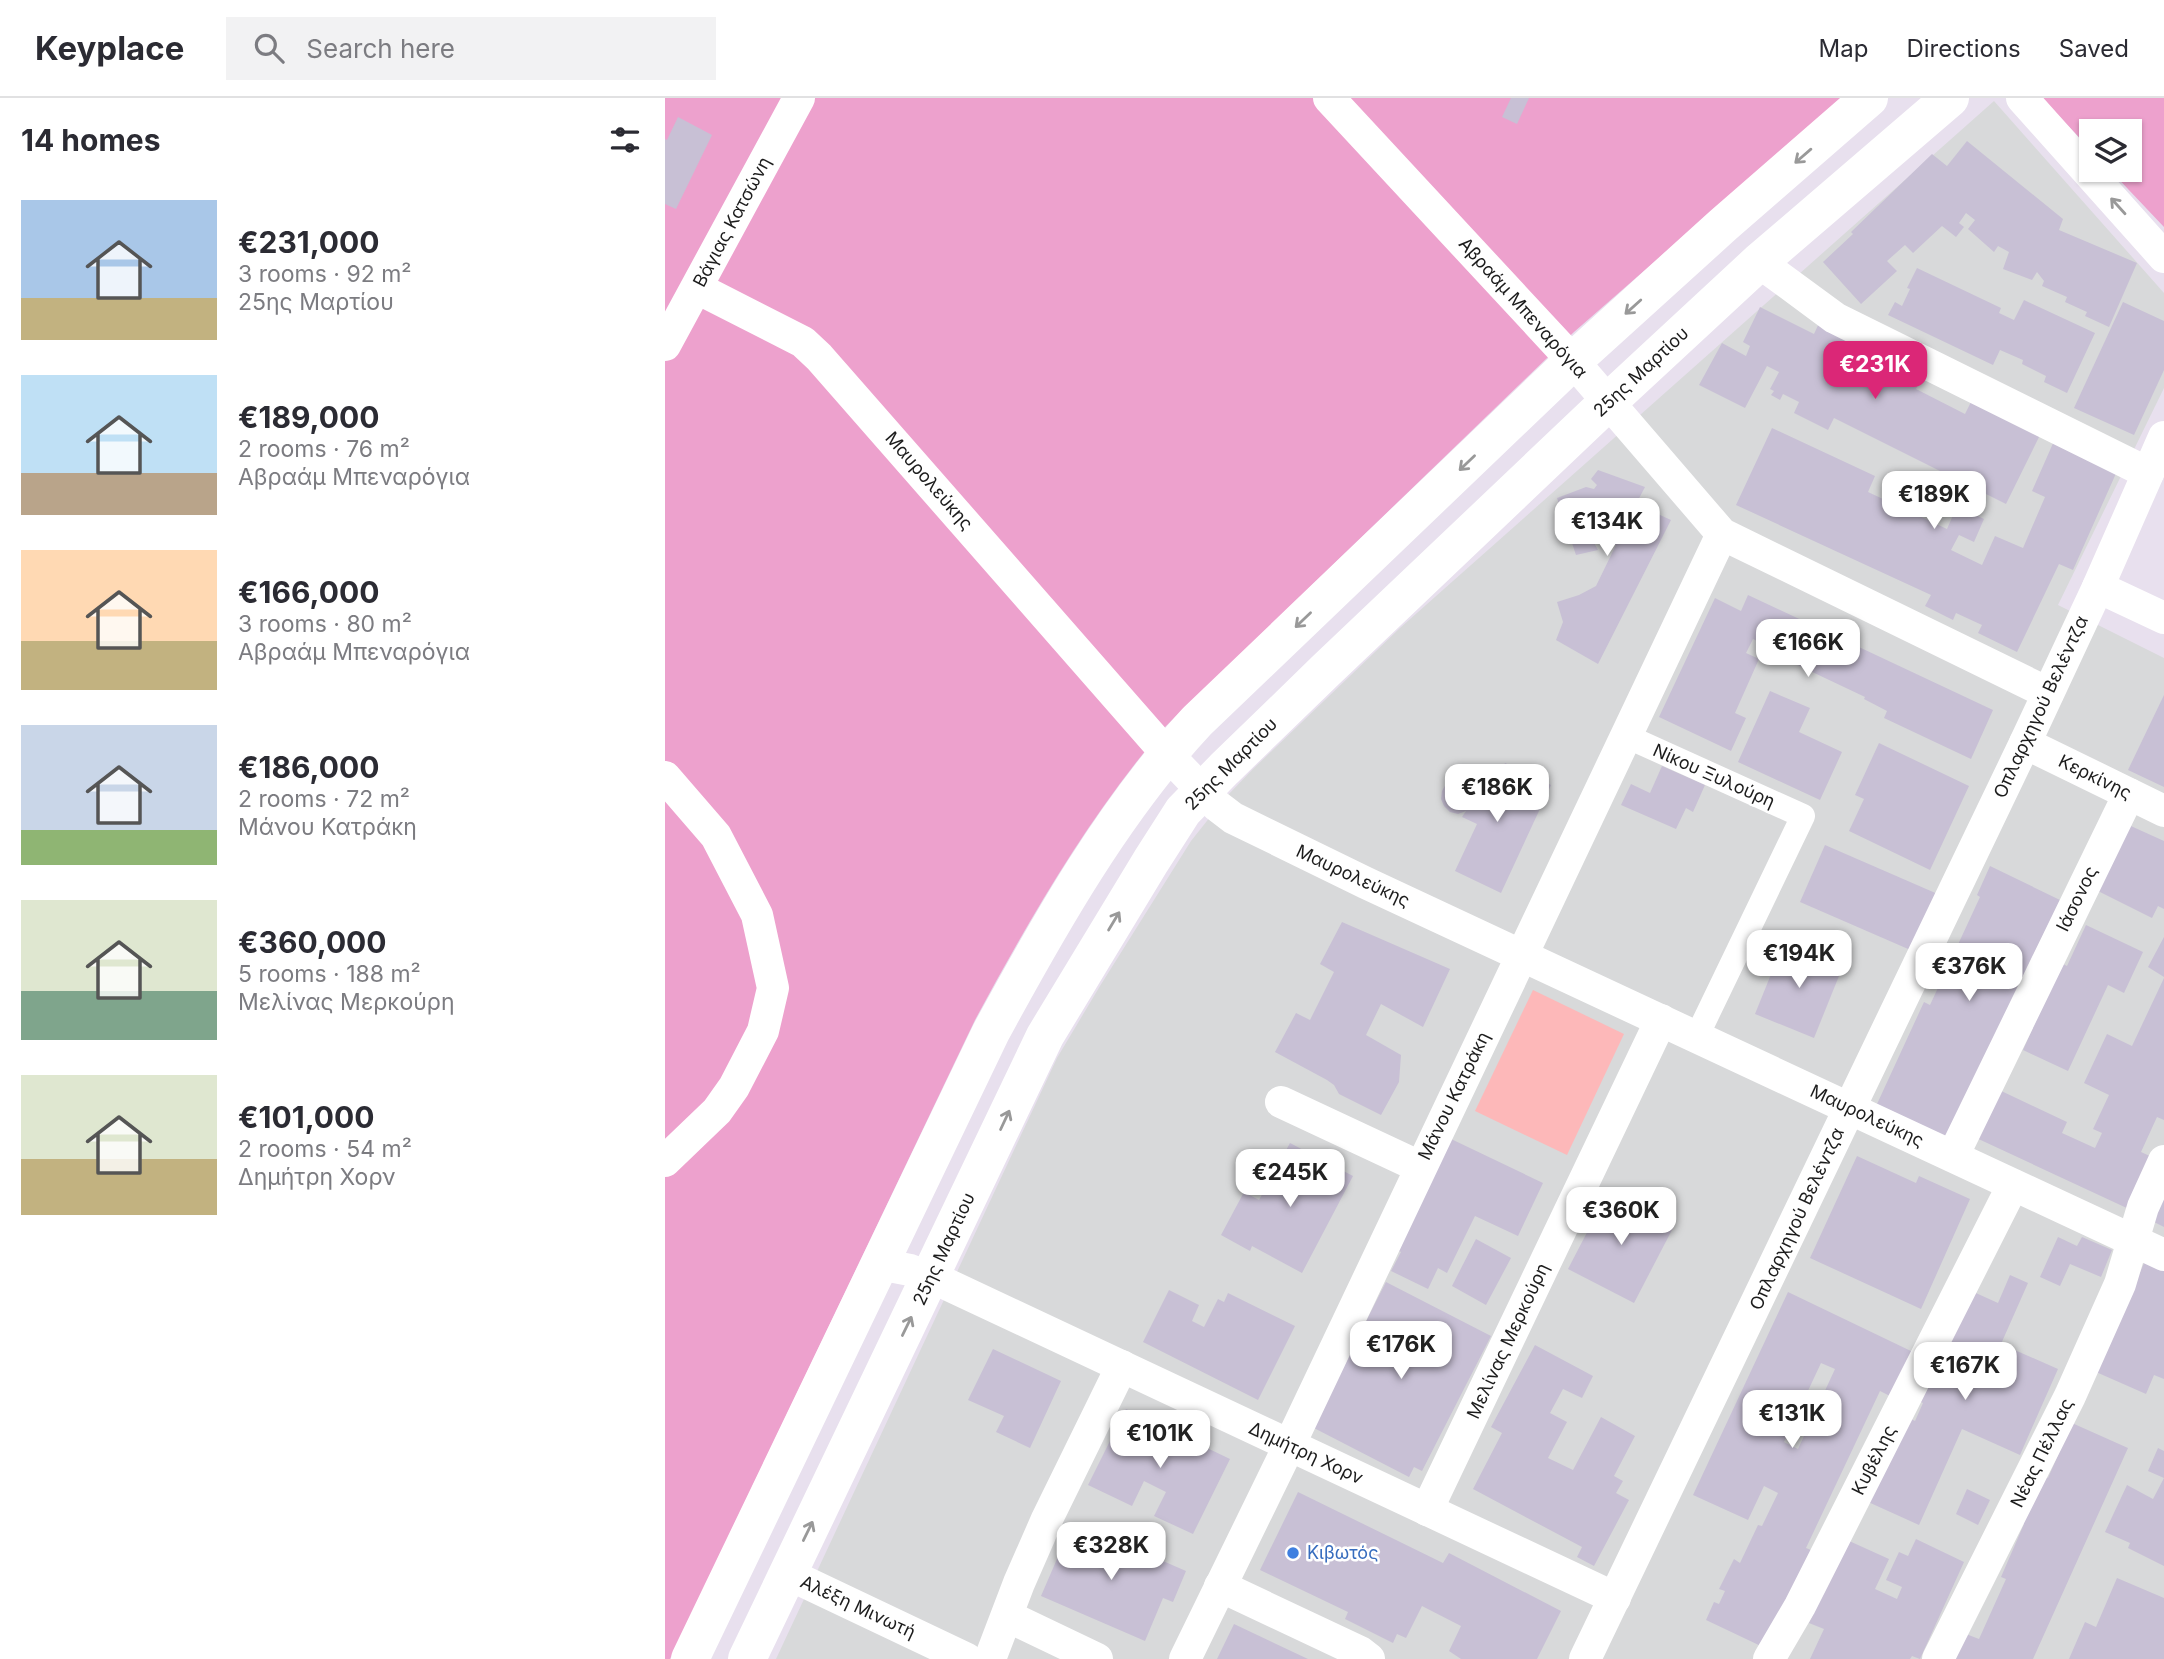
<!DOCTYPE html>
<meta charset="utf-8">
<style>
body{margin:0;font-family:Inter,sans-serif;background:#f2f2f3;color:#2b2b33;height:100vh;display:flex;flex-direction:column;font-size:26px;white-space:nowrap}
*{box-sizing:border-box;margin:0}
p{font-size:23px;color:#7c7c81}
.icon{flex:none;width:38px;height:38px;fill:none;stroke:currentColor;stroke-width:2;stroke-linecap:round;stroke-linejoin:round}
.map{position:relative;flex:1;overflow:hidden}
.panel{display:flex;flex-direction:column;background:#fff;width:665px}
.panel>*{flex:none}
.fabs{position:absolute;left:1414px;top:21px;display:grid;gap:14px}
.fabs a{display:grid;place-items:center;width:63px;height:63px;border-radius:0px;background:#fff;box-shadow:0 2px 5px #0004;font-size:35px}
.price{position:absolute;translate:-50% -60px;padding:0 16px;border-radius:14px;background:#fff;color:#222;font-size:23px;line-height:46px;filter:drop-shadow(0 2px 4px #0008)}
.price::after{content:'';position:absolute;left:50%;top:42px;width:21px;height:16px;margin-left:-10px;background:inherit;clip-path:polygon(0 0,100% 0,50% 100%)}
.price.selected{background:#db2777;color:#fff}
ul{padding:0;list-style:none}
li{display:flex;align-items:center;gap:21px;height:175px;padding:0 21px}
li span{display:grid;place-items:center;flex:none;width:196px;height:140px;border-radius:0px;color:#555}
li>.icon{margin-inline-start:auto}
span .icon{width:84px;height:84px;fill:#fffc;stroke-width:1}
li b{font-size:30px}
h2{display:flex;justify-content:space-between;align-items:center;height:84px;padding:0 21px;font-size:30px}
header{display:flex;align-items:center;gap:42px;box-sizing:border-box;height:98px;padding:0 35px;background:#fff;border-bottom:2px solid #e1e1e2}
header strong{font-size:33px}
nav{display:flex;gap:38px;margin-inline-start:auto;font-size:24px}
.search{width:490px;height:63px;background:#f2f2f3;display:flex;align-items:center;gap:18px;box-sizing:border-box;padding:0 24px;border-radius:0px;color:#7c7c81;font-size:26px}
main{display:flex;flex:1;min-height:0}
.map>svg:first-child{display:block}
.residential{fill:#d8d9da}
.grass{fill:#eda1cd}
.park{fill:#fdb8b9}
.building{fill:#c8c0d5;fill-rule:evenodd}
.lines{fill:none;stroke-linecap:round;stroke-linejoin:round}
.pedestrian{stroke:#fff;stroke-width:24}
.minor{stroke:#fff;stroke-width:32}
.tertiary{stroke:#fff;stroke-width:38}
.oneway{stroke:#999}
.shop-dot{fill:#3f7fe0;stroke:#fff;stroke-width:2.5}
.labels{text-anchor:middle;stroke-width:5;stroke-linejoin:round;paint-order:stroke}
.street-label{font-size:18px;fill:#1c1c1c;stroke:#fff}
.shop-label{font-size:18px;fill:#366cbe;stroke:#fff;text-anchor:start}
</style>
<header>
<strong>Keyplace</strong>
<div class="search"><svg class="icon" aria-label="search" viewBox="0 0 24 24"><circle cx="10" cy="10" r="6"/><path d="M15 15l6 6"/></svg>Search here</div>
<nav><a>Map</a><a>Directions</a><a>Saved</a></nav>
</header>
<main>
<section class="panel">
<h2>14 homes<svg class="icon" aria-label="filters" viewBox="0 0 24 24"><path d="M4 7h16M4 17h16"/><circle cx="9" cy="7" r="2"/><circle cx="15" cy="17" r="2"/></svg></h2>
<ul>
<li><span style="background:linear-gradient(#a9c7e8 70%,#c2b280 0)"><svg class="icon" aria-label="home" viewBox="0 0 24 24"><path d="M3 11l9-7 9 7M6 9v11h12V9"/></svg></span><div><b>€231,000</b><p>3 rooms · 92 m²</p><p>25ης Μαρτίου</p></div></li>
<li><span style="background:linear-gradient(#bfe0f5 70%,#b9a48a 0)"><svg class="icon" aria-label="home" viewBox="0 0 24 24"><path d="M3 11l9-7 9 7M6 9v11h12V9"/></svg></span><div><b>€189,000</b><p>2 rooms · 76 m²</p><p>Αβραάμ Μπεναρόγια</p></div></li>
<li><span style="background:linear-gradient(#ffd9b3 65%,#c2b280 0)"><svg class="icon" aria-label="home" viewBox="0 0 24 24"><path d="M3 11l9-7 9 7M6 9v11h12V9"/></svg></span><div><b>€166,000</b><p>3 rooms · 80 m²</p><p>Αβραάμ Μπεναρόγια</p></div></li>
<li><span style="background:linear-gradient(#c9d6e8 75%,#8fb573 0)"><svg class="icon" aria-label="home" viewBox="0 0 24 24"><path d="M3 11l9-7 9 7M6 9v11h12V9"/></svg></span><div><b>€186,000</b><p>2 rooms · 72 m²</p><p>Μάνου Κατράκη</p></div></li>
<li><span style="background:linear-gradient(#dfe7d0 65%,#7fa58c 0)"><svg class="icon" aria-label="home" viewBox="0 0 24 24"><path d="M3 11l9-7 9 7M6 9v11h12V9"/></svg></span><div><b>€360,000</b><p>5 rooms · 188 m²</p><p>Μελίνας Μερκούρη</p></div></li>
<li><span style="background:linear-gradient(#dfe7d0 60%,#c2b280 0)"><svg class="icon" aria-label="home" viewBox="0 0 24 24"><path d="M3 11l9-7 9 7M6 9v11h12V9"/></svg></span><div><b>€101,000</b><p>2 rooms · 54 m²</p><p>Δημήτρη Χορν</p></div></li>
</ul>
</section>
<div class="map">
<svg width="1499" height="1561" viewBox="0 0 1499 1561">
<rect width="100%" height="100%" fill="#e8e0ee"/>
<polygon class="residential" points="1329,3 1499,195 1499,290 1393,507 1499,560 1499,1561 111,1561 392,960 435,888 526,743 561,699 588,671 735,530"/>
<g class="grass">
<polygon points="0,0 117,0 0,221"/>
<path d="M 142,0 L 1177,0 L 909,234 L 501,628 C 425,716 365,820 310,922 L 5,1561 L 0,1561 L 0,251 Z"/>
<polygon points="1377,0 1499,0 1499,129 1445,72 1465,72 1465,33 1426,33 1426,52"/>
</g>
<polygon class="park" points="868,892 959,936 902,1057 810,1013"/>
<g class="building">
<polygon points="846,0 864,0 852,26 837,19"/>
<polygon points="13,19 47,37 11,111 0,106 0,41 2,42"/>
<polygon points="1302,43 1398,121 1394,132 1472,165 1444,229 1420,218 1422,214 1400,204 1402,199 1377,188 1379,183 1372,174 1367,182 1338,171 1344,154 1333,148 1329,154 1303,131 1310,122 1301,115 1294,125 1299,129 1291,139 1277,128 1248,155 1240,147 1222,163 1232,173 1196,206 1158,164 1188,136 1186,134 1267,56 1282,68"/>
<polygon points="1252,170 1336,210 1334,215 1349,222 1359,202 1430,235 1402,295 1379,284 1381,278 1357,266 1358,262 1335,252 1328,267 1223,217 1230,204 1237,208 1245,191 1242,190"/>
<polygon points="1458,204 1499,223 1499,272 1469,337 1409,310"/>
<polygon points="1095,209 1149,236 1155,223 1259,275 1251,291 1300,316 1308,300 1376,335 1341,406 1169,320 1163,332 1129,315 1134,304 1118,296 1115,302 1106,297 1109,293 1105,291 1114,274 1102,268 1080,310 1034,287 1057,245 1081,258 1085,248 1078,244"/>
<polygon points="1107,330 1210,378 1203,394 1282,431 1292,408 1319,421 1309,444 1294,437 1286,452 1317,467 1330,438 1358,450 1380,399 1367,393 1389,343 1453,371 1408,472 1394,466 1352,554 1313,535 1317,527 1291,515 1288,522 1260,508 1266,497 1071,407"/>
<polygon points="933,372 980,389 971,406 1006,422 933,566 891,542 898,524 892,504 914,497 931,488 951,447 927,441 933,452 911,457 892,400 921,389 929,391 932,387 926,381"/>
<polygon points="1083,497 1328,612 1306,661 1219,620 1222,613 1199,601 1200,599 1099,551 1100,547 1088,541 1081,555 1094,561 1070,615 1081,620 1066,653 994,619 1050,500 1076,513"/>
<polygon points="1105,593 1145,610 1134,634 1177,654 1155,702 1073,664"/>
<polygon points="1499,597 1499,689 1463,672"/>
<polygon points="1214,645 1304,688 1265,772 1184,733 1199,701 1190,697"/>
<polygon points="840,665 886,687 836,795 790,773 812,726 797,719 801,713 793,716 785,714 779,708 776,701 777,693 781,686 789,682 797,682 804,685 809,692 810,700 807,708 819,712"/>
<polygon points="997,668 1040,687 1028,714 1021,710 1011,731 956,707 966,686 985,695"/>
<polygon points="1457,724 1499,743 1499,811 1493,808 1487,820 1425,789"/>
<polygon points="1160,747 1275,797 1250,854 1135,804"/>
<polygon points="1325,768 1395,802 1281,1039 1212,1006 1259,904 1265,907 1315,799 1312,797"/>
<polygon points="677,824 785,871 758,929 716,906 701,937 736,957 734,984 716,1017 674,996 669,987 662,982 610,954 631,915 645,922 669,874 655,866"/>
<polygon points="1421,827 1478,854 1459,895 1443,887 1403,973 1358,952 1379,905 1390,862 1402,868"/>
<polygon points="1499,839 1499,879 1483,869"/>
<polygon points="1119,844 1178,868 1149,940 1090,916"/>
<polygon points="1499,880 1499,1022 1492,1019 1476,1054 1489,1060 1466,1112 1307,1038 1330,990 1402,1024 1397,1035 1430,1050 1437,1035 1428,1031 1444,997 1419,985 1442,936 1467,948"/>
<polygon points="784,1040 878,1085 853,1138 810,1118 782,1175 773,1170 763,1191 726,1173 736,1154 730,1151"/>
<polygon points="625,1045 688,1078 637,1175 587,1148 585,1153 556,1137 579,1094 594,1102"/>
<polygon points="1192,1058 1251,1085 1254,1078 1305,1101 1256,1211 1145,1160"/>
<polygon points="1499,1080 1499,1129 1481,1120"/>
<polygon points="943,1094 1009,1128 969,1205 903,1171"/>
<polygon points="1393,1139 1412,1148 1417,1139 1447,1152 1436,1179 1405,1166 1395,1188 1375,1179"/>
<polygon points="811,1141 846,1160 821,1207 787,1188"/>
<polygon points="1480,1163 1499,1172 1499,1281 1489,1277 1481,1296 1431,1274"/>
<polygon points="1345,1177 1363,1185 1336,1246 1393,1271 1355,1357 1297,1331 1254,1427 1201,1403 1242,1319 1250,1323 1258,1305 1252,1302 1302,1191 1333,1205"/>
<polygon points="721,1184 826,1238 757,1373 749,1369 744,1379 647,1329"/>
<polygon points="504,1192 534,1207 527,1223 539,1229 553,1201 559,1204 563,1195 630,1228 593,1302 478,1244"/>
<path d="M 1123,1194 L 1248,1254 L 1227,1299 L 1215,1293 L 1141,1450 L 1146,1452 L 1100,1550 L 1041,1522 L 1049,1504 L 1054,1506 L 1060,1493 L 1054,1491 L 1069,1461 L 1075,1465 L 1093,1427 L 1097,1428 L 1113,1395 L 1099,1388 L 1083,1422 L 1028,1397 ZM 1156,1265 L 1170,1271 L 1133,1351 L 1119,1344 Z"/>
<polygon points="870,1247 928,1278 917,1300 898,1291 885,1315 902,1324 883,1360 908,1372 936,1319 970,1338 949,1378 958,1383 951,1395 964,1402 929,1468 912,1459 917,1449 808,1391 837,1335 826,1329"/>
<polygon points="328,1251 396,1283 365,1350 331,1334 339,1318 303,1302"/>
<polygon points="461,1311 565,1361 528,1436 489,1418 501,1394 479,1383 467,1408 423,1387"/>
<polygon points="1407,1325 1463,1350 1368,1561 1290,1561 1301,1536 1314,1541 1341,1481 1336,1479 1359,1426 1353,1423 1374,1376 1383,1380"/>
<polygon points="1493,1350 1499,1353 1499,1468 1463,1450 1465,1445 1440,1434 1462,1387 1488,1401 1499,1380 1483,1373"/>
<polygon points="1302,1391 1325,1402 1313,1427 1291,1416"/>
<polygon points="633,1394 778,1465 784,1455 896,1513 872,1561 796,1561 784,1553 796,1528 757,1508 741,1540 732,1536 728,1545 680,1521 683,1514 595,1472"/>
<polygon points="408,1424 521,1473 508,1504 498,1500 480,1543 376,1498"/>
<polygon points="1251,1441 1299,1464 1255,1561 1247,1558 1245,1561 1145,1561 1159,1531 1144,1525 1182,1442 1224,1461 1210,1491 1232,1501 1237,1489 1221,1482 1234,1454 1243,1458"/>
<polygon points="1452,1480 1499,1500 1499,1561 1404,1561 1420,1524 1431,1529"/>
<polygon points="569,1526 609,1545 643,1561 552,1561"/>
</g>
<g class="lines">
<polyline class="pedestrian" points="961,638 1138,718 1032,938"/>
<g class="minor">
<polyline points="664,0 908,263 1057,436 1383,595"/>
<polyline points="1357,0 1499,159"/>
<polyline points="1094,164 1170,220 1483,375"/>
<polyline points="32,190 138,244 154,259 502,656 551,707 568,720 701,785 1499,1157"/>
<polyline points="0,247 134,0"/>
<polyline points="1433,489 1499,520"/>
<polyline points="1360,645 1499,713"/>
<polyline points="0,679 51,738 92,817 108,890 98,933 69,989 52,1013 0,1063"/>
<polyline points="616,1004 755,1069"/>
<polyline points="1288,1058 1464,696"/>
<polyline points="214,1166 245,1172 275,1183 950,1500"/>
<polyline points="762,1412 996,922"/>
<polyline points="123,1476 302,1561"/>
<polyline points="555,1488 695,1554 704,1561"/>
<polyline points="342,1518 432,1561"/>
<polyline points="325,1561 354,1485 382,1421 457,1268"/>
<polyline points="520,1561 624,1348 1057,436"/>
<polyline points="920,1561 1360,645 1433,489 1499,339"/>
<polyline points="1104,1561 1135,1508 1348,1087"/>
<polyline points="1273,1561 1405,1298 1455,1186 1478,1109 1499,1063"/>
</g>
<g class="tertiary">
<path d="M 25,1561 L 326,934 C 384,827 449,712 532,623 L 908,263 L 1058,127 L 1204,0"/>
<polyline points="82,1561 380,938 486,763 518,713 559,671 661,572 943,304 1094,164 1285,0"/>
</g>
</g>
<defs><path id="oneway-shaft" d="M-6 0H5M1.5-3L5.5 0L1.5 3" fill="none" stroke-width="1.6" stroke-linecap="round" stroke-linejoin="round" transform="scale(1.75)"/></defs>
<g class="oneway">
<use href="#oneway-shaft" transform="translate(1138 58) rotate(139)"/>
<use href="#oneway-shaft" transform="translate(1453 108) rotate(-132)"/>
<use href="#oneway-shaft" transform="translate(968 209) rotate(138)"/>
<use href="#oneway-shaft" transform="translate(802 365) rotate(136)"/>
<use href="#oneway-shaft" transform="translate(638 522) rotate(136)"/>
<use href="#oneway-shaft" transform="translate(449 823) rotate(-59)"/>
<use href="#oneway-shaft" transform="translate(340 1022) rotate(-65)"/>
<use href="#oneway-shaft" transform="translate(242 1228) rotate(-64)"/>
<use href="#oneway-shaft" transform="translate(143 1433) rotate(-64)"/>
</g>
<circle class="shop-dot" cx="628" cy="1455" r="7"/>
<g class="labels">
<g class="street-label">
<text transform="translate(67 124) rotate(-62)" y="6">Βάγιας Κατσώνη</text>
<text transform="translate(858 210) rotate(48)" y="6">Αβραάμ Μπεναρόγια</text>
<text transform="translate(976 274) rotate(-43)" y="6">25ης Μαρτίου</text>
<text transform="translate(264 383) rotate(49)" y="6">Μαυρολεύκης</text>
<text transform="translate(1376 609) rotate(-65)" y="6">Οπλαρχηγού Βελέντζα</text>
<text transform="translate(566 666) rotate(-45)" y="6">25ης Μαρτίου</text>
<text transform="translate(1049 678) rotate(24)" y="6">Νίκου Ξυλούρη</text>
<text transform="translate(1430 679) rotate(26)" y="6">Κερκίνης</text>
<text transform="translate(688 778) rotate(25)" y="6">Μαυρολεύκης</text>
<text transform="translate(1412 801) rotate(-64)" y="6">Ιάσoνος</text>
<text transform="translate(789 998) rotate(-64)" y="6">Μάνου Κατράκη</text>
<text transform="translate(1202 1018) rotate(25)" y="6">Μαυρολεύκης</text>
<text transform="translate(1132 1121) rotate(-65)" y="6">Οπλαρχηγού Βελέντζα</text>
<text transform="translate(279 1151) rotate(-65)" y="6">25ης Μαρτίου</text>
<text transform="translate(843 1243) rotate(-65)" y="6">Μελίνας Μερκούρη</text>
<text transform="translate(641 1355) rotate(25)" y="6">Δημήτρη Χορν</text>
<text transform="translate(1377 1355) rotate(-64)" y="6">Νέας Πέλλας</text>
<text transform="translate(1209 1362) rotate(-63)" y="6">Κυβέλης</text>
<text transform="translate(193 1509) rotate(25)" y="6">Αλέξη Μινωτή</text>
</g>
<g class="shop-label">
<text x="642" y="1461">Κιβωτός</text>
</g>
</g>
</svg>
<div class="fabs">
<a><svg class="icon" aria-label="layers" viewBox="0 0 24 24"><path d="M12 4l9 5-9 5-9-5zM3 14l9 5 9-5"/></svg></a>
</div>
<b class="price selected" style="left:1210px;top:303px">€231K</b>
<b class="price" style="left:1269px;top:433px">€189K</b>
<b class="price" style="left:942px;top:460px">€134K</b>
<b class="price" style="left:1143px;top:581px">€166K</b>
<b class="price" style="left:832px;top:726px">€186K</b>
<b class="price" style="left:1134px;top:892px">€194K</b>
<b class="price" style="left:1304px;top:905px">€376K</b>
<b class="price" style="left:625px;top:1111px">€245K</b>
<b class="price" style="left:956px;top:1149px">€360K</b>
<b class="price" style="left:736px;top:1283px">€176K</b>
<b class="price" style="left:1300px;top:1304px">€167K</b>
<b class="price" style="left:1127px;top:1352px">€131K</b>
<b class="price" style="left:495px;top:1372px">€101K</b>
<b class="price" style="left:446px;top:1484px">€328K</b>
</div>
</main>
